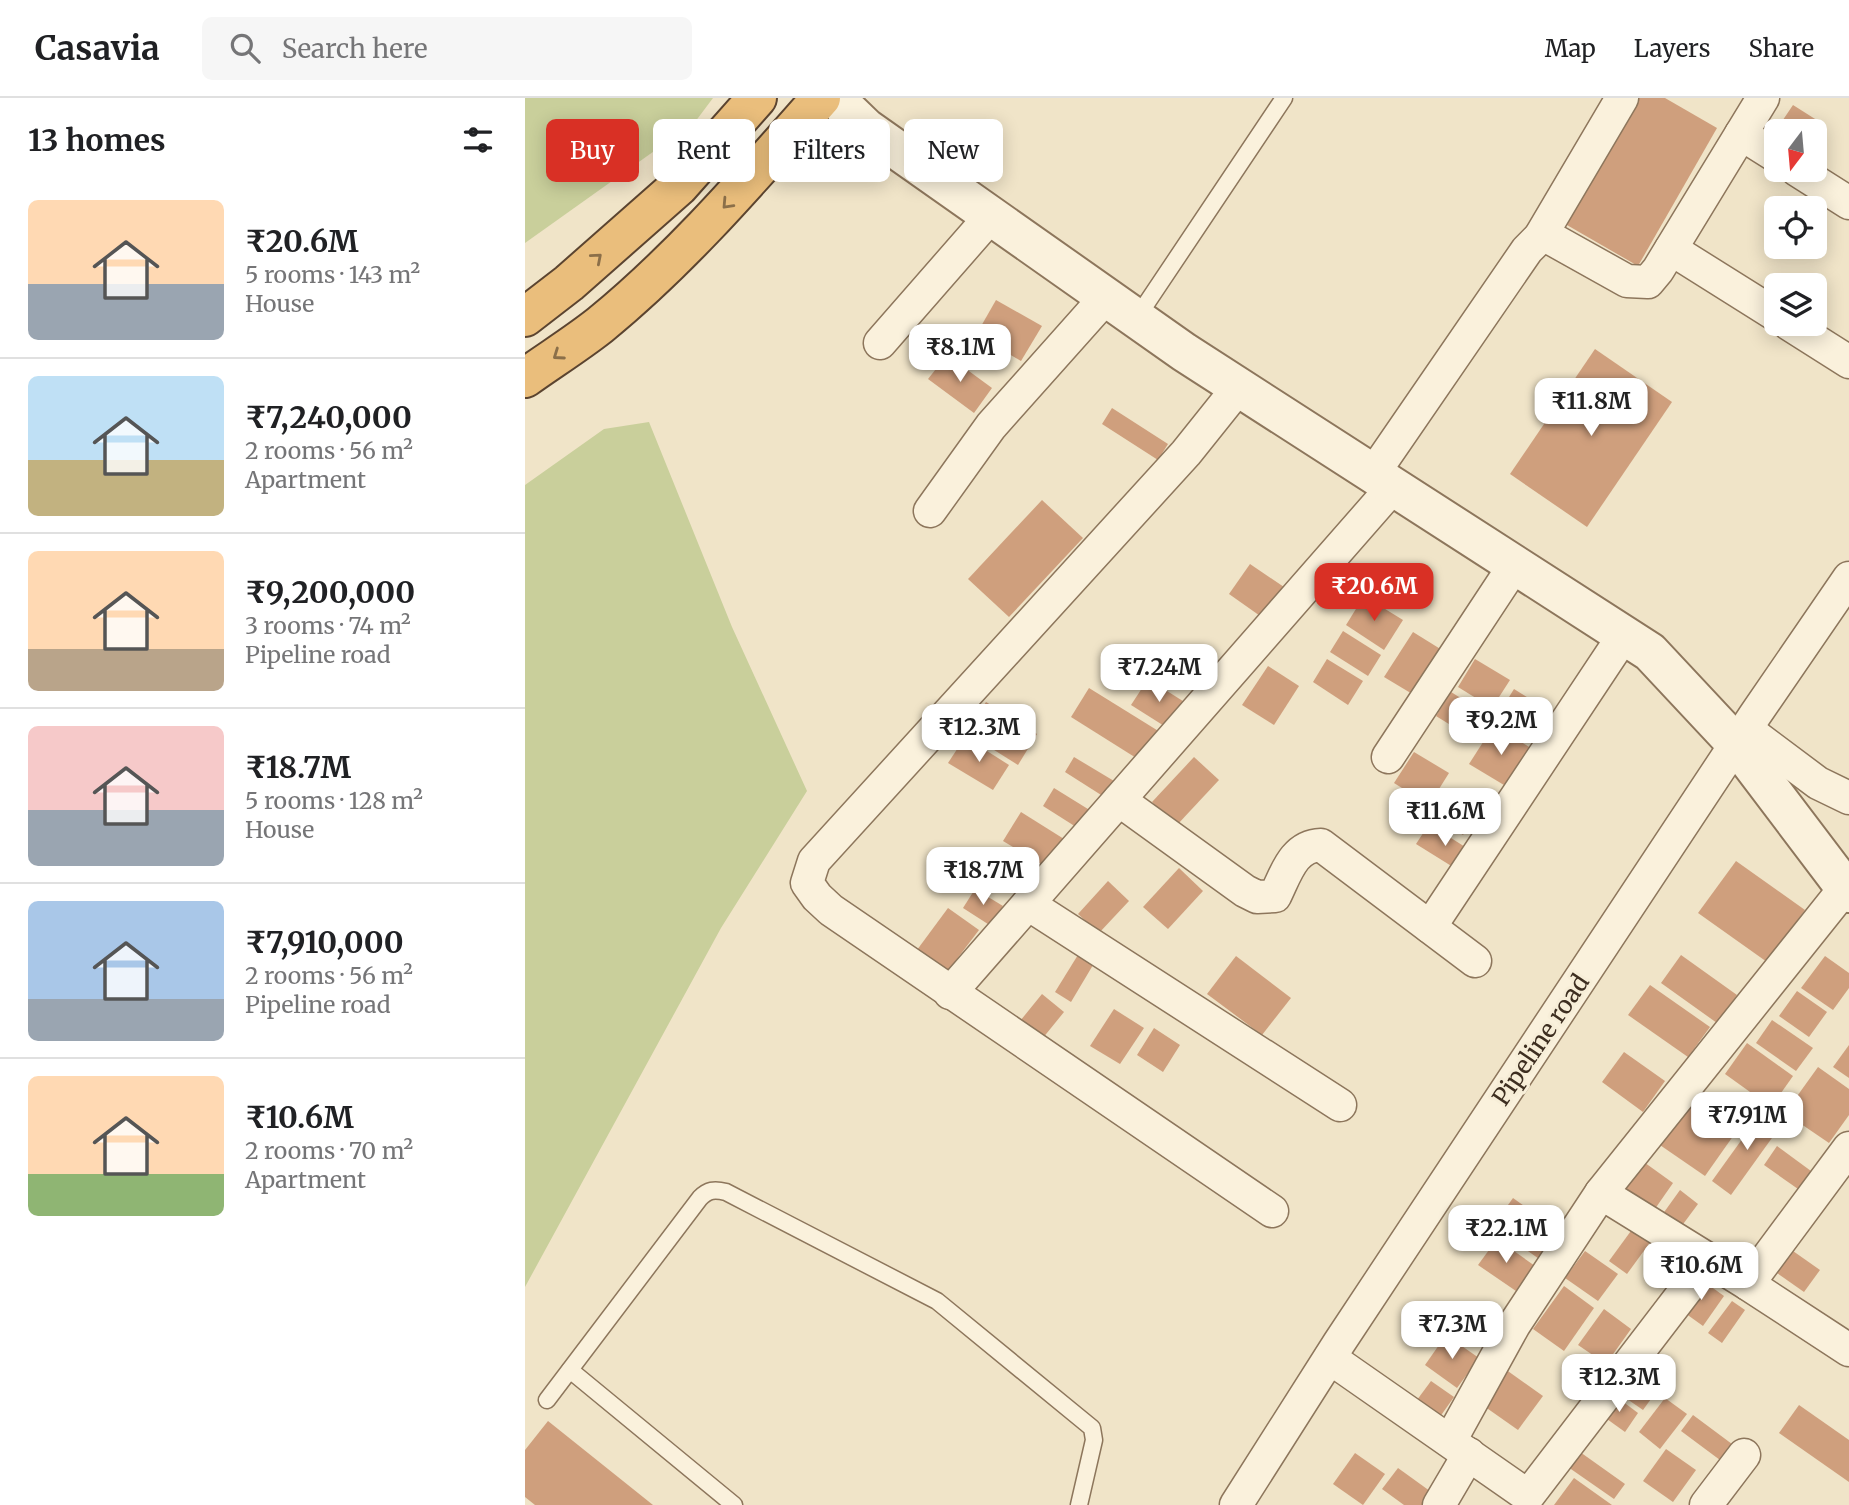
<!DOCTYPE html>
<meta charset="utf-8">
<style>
body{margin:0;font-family:Merriweather,serif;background:#f6f6f6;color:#202124;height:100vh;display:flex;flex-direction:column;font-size:26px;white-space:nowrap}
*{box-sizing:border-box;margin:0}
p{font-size:23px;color:#757577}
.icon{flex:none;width:38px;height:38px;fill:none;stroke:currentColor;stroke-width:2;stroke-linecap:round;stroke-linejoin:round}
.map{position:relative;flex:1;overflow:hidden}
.panel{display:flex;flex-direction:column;background:#fff;width:525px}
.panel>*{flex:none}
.guide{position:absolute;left:21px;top:21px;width:665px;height:63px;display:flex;gap:14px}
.needle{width:46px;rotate:196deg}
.controls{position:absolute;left:1239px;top:21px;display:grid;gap:14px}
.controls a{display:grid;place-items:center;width:63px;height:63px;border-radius:10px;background:#fff;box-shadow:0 4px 18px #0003;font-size:35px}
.price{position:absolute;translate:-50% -60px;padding:0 16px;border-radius:14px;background:#fff;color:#222;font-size:23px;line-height:46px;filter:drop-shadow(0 2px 4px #0008)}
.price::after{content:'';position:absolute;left:50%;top:42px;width:21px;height:16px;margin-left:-10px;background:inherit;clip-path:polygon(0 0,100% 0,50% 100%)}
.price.current{background:#d93025;color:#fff}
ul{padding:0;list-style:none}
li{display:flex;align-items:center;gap:21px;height:175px;padding:0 28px}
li+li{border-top:2px solid #e0e0e0}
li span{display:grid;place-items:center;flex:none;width:196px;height:140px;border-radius:10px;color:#555}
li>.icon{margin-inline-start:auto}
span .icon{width:84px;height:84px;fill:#fffc;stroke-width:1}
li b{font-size:30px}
h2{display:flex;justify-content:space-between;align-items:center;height:84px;padding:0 28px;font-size:30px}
.chip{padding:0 24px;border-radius:10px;background:#fff;box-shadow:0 4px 18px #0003;font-size:24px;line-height:63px}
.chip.current{background:#d93025;color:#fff}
header{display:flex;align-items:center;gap:42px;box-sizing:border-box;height:98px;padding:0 35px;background:#fff;border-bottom:2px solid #e0e0e0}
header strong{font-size:33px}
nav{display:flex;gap:38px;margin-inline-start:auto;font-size:24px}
.search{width:490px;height:63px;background:#f6f6f6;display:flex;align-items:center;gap:18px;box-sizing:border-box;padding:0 24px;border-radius:10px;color:#757577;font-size:26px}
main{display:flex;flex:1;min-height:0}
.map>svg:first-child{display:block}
.green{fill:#c9cf9b}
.building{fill:#cf9f7d}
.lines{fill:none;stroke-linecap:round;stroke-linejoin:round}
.service-casing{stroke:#8d765c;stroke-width:19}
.minor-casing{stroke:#8d765c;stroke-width:35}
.tertiary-casing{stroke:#8d765c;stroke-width:42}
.trunk-casing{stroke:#5b4430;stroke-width:42}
.service{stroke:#faf1dc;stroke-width:16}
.minor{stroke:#faf1dc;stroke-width:32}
.tertiary{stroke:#faf1dc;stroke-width:38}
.trunk{stroke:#eabe7c;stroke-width:38}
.oneway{stroke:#8b6f49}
.labels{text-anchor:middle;stroke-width:6;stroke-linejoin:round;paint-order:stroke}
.street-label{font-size:24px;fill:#3d2e20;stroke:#f7eed8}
</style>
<header>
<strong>Casavia</strong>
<div class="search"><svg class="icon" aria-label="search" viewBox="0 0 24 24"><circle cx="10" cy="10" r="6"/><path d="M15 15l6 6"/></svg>Search here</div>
<nav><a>Map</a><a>Layers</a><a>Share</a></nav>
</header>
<main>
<section class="panel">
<h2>13 homes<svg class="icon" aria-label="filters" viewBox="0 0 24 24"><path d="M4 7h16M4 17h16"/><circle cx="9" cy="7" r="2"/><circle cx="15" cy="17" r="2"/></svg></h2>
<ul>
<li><span style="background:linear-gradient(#ffd9b3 60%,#9aa5b1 0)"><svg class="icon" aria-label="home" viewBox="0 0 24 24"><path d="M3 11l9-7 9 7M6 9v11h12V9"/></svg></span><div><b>₹20.6M</b><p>5 rooms · 143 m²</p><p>House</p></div></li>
<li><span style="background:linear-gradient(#bfe0f5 60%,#c2b280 0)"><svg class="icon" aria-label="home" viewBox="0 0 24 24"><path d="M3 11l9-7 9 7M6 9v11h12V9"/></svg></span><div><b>₹7,240,000</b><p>2 rooms · 56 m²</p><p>Apartment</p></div></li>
<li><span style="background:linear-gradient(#ffd9b3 70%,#b9a48a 0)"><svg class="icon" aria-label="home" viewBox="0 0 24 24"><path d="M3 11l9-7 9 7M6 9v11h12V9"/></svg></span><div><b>₹9,200,000</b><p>3 rooms · 74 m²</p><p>Pipeline road</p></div></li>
<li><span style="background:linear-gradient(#f6c9c9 60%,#9aa5b1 0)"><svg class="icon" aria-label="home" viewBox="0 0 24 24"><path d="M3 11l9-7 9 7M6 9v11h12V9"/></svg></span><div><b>₹18.7M</b><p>5 rooms · 128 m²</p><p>House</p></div></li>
<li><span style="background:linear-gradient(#a9c7e8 70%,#9aa5b1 0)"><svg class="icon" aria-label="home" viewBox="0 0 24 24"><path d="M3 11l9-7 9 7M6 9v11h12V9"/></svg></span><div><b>₹7,910,000</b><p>2 rooms · 56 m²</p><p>Pipeline road</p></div></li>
<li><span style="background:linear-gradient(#ffd9b3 70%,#8fb573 0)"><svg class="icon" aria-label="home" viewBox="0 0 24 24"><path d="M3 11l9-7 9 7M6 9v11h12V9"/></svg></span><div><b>₹10.6M</b><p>2 rooms · 70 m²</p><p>Apartment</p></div></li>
</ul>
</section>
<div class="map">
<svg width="1324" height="1407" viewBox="0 0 1324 1407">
<rect width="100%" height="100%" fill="#f0e4c8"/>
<g class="green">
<polygon points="0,0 188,0 170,24 0,145"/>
<polygon points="124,324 207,529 282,693 196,830 0,1189 0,387 79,331"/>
</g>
<g class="building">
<polygon points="1105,0 1140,0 1192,30 1113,168 1035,123"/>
<polygon points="1268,7 1298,26 1290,39 1290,33 1251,33 1251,41 1247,38"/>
<polygon points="471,202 517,228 496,263 451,237"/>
<polygon points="1070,251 1147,304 1062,429 985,376"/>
<polygon points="422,257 467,290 449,315 403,281"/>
<polygon points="587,310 643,346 633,362 577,326"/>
<polygon points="517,402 558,440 484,519 443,481"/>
<polygon points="725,466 759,489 738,520 704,496"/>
<polygon points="839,498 878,522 859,552 821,527"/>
<polygon points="818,533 856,557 843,578 805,554"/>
<polygon points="888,534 917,552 889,597 859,579"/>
<polygon points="802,561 838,583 823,607 788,584"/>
<polygon points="950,561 985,582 967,610 933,589"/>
<polygon points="743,568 774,588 749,627 717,607"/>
<polygon points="623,581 661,605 644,631 606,607"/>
<polygon points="564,590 635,634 616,663 546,619"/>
<polygon points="989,591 1029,616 1011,645 971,620"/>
<polygon points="926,594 963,617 948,641 911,618"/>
<polygon points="461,604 512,636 493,667 442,635"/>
<polygon points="969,627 1009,652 984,690 944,666"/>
<polygon points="440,639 484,667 468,692 423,665"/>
<polygon points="889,654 924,675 904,707 869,685"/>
<polygon points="549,659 594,686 584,702 540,674"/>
<polygon points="669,659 694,682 652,727 627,704"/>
<polygon points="529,690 571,716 559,734 518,708"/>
<polygon points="919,701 950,720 938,737 908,718"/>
<polygon points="496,714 539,741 521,769 478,743"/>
<polygon points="904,726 948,754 936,774 891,746"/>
<polygon points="1211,763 1280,812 1242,864 1173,815"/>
<polygon points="654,770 678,793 643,831 618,809"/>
<polygon points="583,783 604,803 574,835 553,816"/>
<polygon points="450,791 478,808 466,828 438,810"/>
<polygon points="423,810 454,832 419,878 389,856"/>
<polygon points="556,852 571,862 546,904 530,894"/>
<polygon points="1156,857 1212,897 1192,925 1136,885"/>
<polygon points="711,858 766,900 737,937 682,896"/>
<polygon points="1300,858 1324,875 1324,890 1308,912 1276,890"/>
<polygon points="1125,887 1185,929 1163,959 1103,917"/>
<polygon points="1272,893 1302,914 1284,939 1254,918"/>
<polygon points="517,896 539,914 513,946 491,928"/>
<polygon points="589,911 619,930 595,966 565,948"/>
<polygon points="1247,922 1288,950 1271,973 1231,945"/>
<polygon points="629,930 655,947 638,974 612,957"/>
<polygon points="1222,945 1268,978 1246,1009 1200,976"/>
<polygon points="1324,947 1324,980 1308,969"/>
<polygon points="1099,954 1140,983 1118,1014 1077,984"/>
<polygon points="1293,969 1324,991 1324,1017 1304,1045 1260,1015"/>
<polygon points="1164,1000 1211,1034 1180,1078 1132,1045"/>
<polygon points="1238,1012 1257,1026 1206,1097 1187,1083"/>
<polygon points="1252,1048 1286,1073 1273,1091 1239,1067"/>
<polygon points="1116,1062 1148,1085 1125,1118 1093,1096"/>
<polygon points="1155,1092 1173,1106 1150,1137 1132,1124"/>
<polygon points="988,1100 1037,1135 1017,1163 968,1128"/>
<polygon points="1111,1126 1129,1139 1102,1176 1084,1163"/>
<polygon points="972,1141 1010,1168 991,1193 953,1167"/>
<polygon points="1060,1153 1093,1176 1073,1203 1040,1180"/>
<polygon points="1268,1153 1295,1172 1279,1194 1252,1175"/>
<polygon points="1174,1180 1199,1198 1178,1228 1153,1210"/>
<polygon points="1039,1188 1069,1210 1039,1253 1008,1231"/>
<polygon points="1207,1203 1220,1212 1197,1245 1183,1235"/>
<polygon points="1079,1211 1106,1231 1081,1266 1053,1247"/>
<polygon points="921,1237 954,1260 932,1290 900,1267"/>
<polygon points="980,1271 1018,1298 993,1332 956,1306"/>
<polygon points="1105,1275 1131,1294 1118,1312 1092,1294"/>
<polygon points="906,1283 929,1299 912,1323 889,1306"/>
<polygon points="1089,1297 1113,1315 1100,1334 1075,1316"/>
<polygon points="1140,1300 1162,1316 1135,1351 1114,1334"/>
<polygon points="1274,1307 1324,1342 1324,1384 1254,1335"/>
<polygon points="1168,1317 1207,1346 1195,1362 1156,1333"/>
<polygon points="23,1323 128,1407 10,1407 0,1399 0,1352"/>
<polygon points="1141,1351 1171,1372 1148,1404 1118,1383"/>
<polygon points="1055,1354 1100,1386 1089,1401 1043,1369"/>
<polygon points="830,1355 860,1376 838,1407 808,1386"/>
<polygon points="873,1370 909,1396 901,1407 879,1407 857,1391"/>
<polygon points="1049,1380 1087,1407 1029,1407"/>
</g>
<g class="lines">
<g class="service-casing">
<g id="service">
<polyline points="611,221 759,0"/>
<polyline points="45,1272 209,1407"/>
<path d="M 22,1302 L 175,1100 C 183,1092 189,1091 201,1094 L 412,1203 L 567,1330 L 569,1342 L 554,1407"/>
</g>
</g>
<g class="minor-casing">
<g id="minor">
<polyline points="1216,36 1251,58"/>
<polyline points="1272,72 1324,105"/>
<polyline points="1015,139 1097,0"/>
<polyline points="1146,151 1251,217"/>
<polyline points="1264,226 1324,264"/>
<polyline points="355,245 466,118"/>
<polyline points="713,290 661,355 289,763 282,785 292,799 306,812 747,1113"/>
<polyline points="848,376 1002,152 1015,139 1025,140 1102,183 1123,184 1133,172 1238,0"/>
<polyline points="405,413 466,328 581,199"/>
<polyline points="1221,631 1293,685 1324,700"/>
<polyline points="863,659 989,468"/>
<path d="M 594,702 L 720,793 L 732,799 L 750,798 C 761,776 768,748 796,747 L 950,863"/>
<polyline points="503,806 815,1007"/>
<polyline points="905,829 1099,537"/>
<polyline points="425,895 867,390"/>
<polyline points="1076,1095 1223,1186 1324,1050"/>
<polyline points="1223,1186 1324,1252"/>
<polyline points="805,1260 1003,1398 1183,1163"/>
<polyline points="925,1343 989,1227 1076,1095 1320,790"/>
<polyline points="711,1407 814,1245 1230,617 1324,480"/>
<polyline points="914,1407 944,1356"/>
<polyline points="1181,1407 1219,1357"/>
</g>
</g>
<g class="tertiary-casing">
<polyline id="tertiary" points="310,0 341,30 659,254 1125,554 1212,647 1324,795"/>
</g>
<g class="trunk-casing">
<g id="trunk">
<polyline points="0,219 44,185 154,88 232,0"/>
<path d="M 0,280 C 25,262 51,246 75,227 C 157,160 226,79 296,0"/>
</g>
</g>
<use href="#service" class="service"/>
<use href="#minor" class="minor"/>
<use href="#tertiary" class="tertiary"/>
<use href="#trunk" class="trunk"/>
</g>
<defs><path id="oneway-chevron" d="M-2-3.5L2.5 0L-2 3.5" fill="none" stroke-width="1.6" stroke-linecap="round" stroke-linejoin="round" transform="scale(1.75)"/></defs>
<g class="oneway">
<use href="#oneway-chevron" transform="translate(202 106) rotate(133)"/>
<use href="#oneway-chevron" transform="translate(72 160) rotate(-41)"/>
<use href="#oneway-chevron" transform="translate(33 257) rotate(145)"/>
</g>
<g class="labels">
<g class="street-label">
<text transform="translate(1016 942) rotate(-56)" y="8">Pipeline road</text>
</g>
</g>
</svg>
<div class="controls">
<a><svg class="needle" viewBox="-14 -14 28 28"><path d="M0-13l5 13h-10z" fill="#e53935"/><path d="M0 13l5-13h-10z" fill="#757577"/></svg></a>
<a><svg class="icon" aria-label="locate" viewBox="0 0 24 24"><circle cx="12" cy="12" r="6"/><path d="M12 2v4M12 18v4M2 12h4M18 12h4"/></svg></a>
<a><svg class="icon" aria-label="layers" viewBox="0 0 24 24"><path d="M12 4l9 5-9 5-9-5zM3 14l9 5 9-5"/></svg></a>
</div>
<b class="price" style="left:435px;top:286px">₹8.1M</b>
<b class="price" style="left:1066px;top:340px">₹11.8M</b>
<b class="price current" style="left:849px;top:525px">₹20.6M</b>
<b class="price" style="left:634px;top:606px">₹7.24M</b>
<b class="price" style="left:976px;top:659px">₹9.2M</b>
<b class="price" style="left:454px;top:666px">₹12.3M</b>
<b class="price" style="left:920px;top:750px">₹11.6M</b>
<b class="price" style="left:458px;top:809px">₹18.7M</b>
<b class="price" style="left:1222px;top:1054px">₹7.91M</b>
<b class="price" style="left:981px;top:1167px">₹22.1M</b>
<b class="price" style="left:1176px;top:1204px">₹10.6M</b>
<b class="price" style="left:927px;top:1263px">₹7.3M</b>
<b class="price" style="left:1094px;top:1316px">₹12.3M</b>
<div class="guide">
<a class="chip current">Buy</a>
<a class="chip">Rent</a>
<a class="chip">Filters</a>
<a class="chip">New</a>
</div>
</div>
</main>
